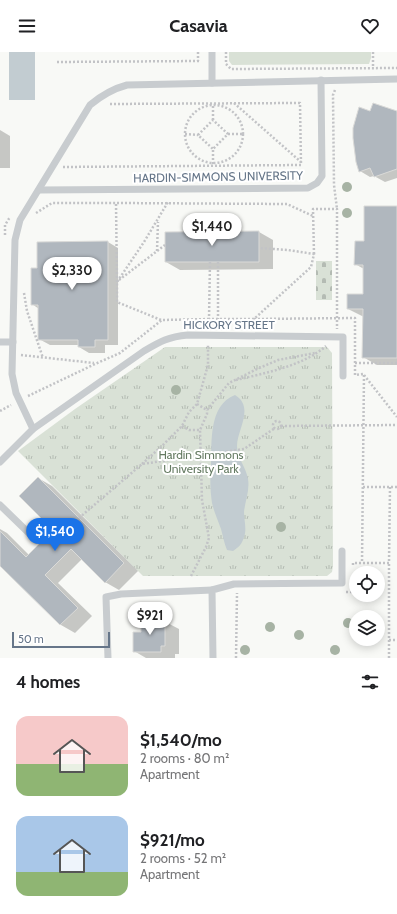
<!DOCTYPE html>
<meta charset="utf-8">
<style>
body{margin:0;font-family:Cabin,sans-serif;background:#f2f2f2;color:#202124;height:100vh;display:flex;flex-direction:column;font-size:15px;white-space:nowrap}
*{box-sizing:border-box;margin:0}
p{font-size:13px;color:#757577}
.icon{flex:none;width:22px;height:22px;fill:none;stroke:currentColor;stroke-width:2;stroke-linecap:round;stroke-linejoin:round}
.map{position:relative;height:606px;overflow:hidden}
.side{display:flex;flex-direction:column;background:#fff;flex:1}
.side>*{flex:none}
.fabs{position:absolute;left:349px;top:514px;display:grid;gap:8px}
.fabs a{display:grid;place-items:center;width:36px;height:36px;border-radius:50%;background:#fff;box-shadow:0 2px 10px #0003;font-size:20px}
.scale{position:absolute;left:12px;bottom:10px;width:98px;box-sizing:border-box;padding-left:4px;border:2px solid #667689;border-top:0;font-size:11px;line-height:14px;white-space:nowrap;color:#667689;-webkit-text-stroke:3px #fff;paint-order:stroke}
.price{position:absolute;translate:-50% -34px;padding:0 9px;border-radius:14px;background:#fff;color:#222;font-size:13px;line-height:26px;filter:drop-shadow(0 1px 2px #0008)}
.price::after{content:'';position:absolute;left:50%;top:24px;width:12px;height:9px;margin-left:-6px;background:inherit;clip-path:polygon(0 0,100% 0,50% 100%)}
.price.selected{background:#1a73e8;color:#fff}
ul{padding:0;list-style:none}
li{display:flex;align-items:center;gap:12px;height:100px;padding:0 16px}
li span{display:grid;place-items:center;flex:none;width:112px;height:80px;border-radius:12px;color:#555}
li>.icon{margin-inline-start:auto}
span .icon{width:48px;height:48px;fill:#fffc;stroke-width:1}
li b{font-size:17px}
h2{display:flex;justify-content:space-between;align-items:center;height:48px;padding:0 16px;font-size:17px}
header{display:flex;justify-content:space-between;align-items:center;height:52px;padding:0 16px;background:#fff;font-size:18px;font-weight:700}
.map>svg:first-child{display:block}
.green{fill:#d9e1d6}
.cemetery{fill:url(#cemetery-stones)}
.park{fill:url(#park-tufts)}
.water{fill:#c2ccd1}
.shadow{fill:#0003}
.building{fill:#b0b7be;stroke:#dadad8}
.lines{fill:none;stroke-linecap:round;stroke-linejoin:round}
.path{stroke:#c2c3c6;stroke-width:2.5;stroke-dasharray:2 2;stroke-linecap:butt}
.lane{stroke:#c8cccf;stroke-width:7}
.tree{fill:#a7b3a4}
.labels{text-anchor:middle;stroke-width:4;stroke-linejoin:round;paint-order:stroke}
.street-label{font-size:12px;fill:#667689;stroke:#fff}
.park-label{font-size:12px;fill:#647a61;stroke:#fff}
</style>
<header><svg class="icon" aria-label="menu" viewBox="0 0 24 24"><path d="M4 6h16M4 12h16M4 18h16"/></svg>Casavia<svg class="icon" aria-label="heart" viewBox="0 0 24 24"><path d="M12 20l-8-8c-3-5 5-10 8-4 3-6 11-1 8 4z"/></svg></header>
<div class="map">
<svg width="397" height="606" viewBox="0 0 397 606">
<defs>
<pattern id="cemetery-stones" width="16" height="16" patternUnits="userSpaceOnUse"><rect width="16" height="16" fill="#d9e1d6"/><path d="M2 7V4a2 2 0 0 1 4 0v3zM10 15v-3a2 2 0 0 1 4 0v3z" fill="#b4bbb3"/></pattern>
<pattern id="park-tufts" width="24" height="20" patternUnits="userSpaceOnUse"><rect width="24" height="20" fill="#d9e1d6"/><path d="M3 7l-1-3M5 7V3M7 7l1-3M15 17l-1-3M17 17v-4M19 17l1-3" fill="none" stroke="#b4bbb3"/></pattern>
</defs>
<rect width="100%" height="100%" fill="#f8f9f6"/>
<polygon class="green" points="229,0 371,0 371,6 369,12 232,13 229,9"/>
<rect class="cemetery" x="316" y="209" width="16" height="39"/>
<polygon class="park" points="165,295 327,295 332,301 333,514 332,520 327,524 143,524 18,399 75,357"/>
<g class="water">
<rect x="9" y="0" width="26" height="48"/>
<path d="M 235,343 C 255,355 237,378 237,394 C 237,406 246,415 248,427 C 250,438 245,449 244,460 C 244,468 247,478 244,485 C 242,492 239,495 233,499 L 227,498 C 224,491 223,484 221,477 C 218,468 214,460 212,451 C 210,437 210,427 211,414 C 212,392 208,353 235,343 Z"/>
</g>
<g class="shadow">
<polygon points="397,60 397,126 385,130 374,124 370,125 360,119 370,61"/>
<polygon points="0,78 10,84 10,116 0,116"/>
<polygon points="397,155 397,313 377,313 363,305 364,265 348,257 364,243 364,217 355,212 365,190"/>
<polygon points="259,180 273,188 273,217 180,218 166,210"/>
<polygon points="108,190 118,196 118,293 105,293 105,301 89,301 79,295 79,293 50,293 39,287 39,257 32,252 38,217"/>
<polygon points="38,426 52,434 138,519 119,538 105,530 82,507 58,531 92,564 75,581 61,573 0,512 0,477 7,481 29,503 54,478"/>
<polygon points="158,566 179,577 179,602 175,602 175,606 146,606 134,599 142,581"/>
</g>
<g class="building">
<polygon points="373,51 397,59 397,117 374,125 370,116 359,120 356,110 353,86 353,76 359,55 370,59"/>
<polygon points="364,154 397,154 397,306 362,306 363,257 347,257 347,242 363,242 363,213 354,213 355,189 364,189"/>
<polygon points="259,179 259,210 165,210 165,180"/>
<polygon points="108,189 108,288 95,288 95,295 78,295 78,288 38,288 38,253 31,253 31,216 37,216 37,190"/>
<polygon points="38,425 124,511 105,531 71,497 45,523 78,556 60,573 0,514 0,479 26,505 53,478 19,444"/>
<polygon points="141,565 158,565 158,568 165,568 165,594 161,594 161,600 133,600 133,580 141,580"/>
</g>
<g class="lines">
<g class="path">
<polyline points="198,0 198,9"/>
<polyline points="226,0 226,12 231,17 397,16"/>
<polyline points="373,0 373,16"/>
<polyline points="57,10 200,9"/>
<polyline points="335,38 333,43 334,133 337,157"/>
<polyline points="234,51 301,110"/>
<circle cx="214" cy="82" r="29"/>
<polyline points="213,68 213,52"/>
<polyline points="185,82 198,83"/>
<polyline points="228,82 243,82"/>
<polyline points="213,112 213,97 228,82 213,68 198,83 213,97"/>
<polyline points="63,115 301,113 300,51 108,52"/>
<polyline points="36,161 52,151 116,151"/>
<polyline points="5,183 5,173 10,165"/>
<polyline points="157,199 158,170"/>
<polyline points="314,202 313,157 337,157 337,277"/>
<polyline points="210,210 209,267 254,267 311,215 314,202 288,198 259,196"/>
<polyline points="218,210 218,267"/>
<polyline points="119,228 165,193"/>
<polyline points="117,230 116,151 287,152 313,164"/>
<polyline points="24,241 27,259 43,306"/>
<polyline points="254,267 355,266 355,323 364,322 362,511"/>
<polyline points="161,268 117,250 117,230 144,190 168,150"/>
<polyline points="21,303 94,311"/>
<polyline points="355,311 397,311"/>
<polyline points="364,323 397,365"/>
<path d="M 236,328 C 265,321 303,314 326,294"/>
<polyline points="28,344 95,312 120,301 162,268 209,267 209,275"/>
<polyline points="197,352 207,358 229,331 257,317 278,308 315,301"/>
<polyline points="0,359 11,353"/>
<circle cx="277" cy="373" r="4"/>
<polyline points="182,374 189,378 200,378 207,362 207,358"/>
<polyline points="281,374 397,373"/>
<polyline points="142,412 163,393 182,374 189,360 197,352 208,313 208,292"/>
<polyline points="363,435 397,435"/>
<polyline points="79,466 142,412 244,397 275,376"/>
<polyline points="353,513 353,511 389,511 390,435"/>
<polyline points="191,524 206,495 209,486 202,448 200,378"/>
<polyline points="346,540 353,540 353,532"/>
<polyline points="389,588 397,588"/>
<polyline points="236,606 237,541"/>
<polyline points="389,606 389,511"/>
</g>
<g class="lane">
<polyline points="212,0 212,31"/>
<polyline points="39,138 308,136 317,131 322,124 321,28"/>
<polyline points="0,290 13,290"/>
<path d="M 33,377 L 16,341 L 12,322 L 15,188 L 20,168 L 90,53 C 102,43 112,37 127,33 L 397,27"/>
<path d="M 0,410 L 33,377 L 144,299 C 161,289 168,285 188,283 L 343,285 L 343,324"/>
<polyline points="0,453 36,488"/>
<polyline points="108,606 106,545 121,542 212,538"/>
<polyline points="213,606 212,538 234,532 342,531 342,499"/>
</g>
</g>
<g class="tree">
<circle cx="347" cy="135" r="5"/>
<circle cx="347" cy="161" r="5"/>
<circle cx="176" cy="338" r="5"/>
<circle cx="281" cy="475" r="5"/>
<circle cx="348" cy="571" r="5"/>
<circle cx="270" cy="575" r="5"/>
<circle cx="299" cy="583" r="5"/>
<circle cx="245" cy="598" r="5"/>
<circle cx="335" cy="598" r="5"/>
</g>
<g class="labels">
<g class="street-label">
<text transform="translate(218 125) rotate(-1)" y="4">HARDIN-SIMMONS UNIVERSITY</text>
<text x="229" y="277">HICKORY STREET</text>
</g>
<g class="park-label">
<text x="201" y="407">Hardin Simmons<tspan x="201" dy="14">University Park</tspan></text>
</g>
</g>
</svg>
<div class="fabs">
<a><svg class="icon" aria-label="locate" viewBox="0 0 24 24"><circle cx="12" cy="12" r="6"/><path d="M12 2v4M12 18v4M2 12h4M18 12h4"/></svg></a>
<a><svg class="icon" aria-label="layers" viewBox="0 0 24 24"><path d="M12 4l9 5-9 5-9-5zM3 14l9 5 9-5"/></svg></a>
</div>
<div class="scale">50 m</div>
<b class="price" style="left:212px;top:195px">$1,440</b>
<b class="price" style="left:72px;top:239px">$2,330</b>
<b class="price selected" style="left:55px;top:500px">$1,540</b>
<b class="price" style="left:150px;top:584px">$921</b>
</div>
<section class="side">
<h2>4 homes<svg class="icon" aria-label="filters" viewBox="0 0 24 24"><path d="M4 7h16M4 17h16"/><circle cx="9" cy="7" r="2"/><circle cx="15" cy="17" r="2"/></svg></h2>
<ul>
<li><span style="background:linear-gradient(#f6c9c9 60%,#8fb573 0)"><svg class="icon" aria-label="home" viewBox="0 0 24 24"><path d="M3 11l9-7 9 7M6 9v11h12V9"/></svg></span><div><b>$1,540/mo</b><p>2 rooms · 80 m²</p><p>Apartment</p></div></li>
<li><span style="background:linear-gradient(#a9c7e8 70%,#8fb573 0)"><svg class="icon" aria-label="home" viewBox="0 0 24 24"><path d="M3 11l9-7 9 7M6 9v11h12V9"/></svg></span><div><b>$921/mo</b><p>2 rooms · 52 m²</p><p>Apartment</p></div></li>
</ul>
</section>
